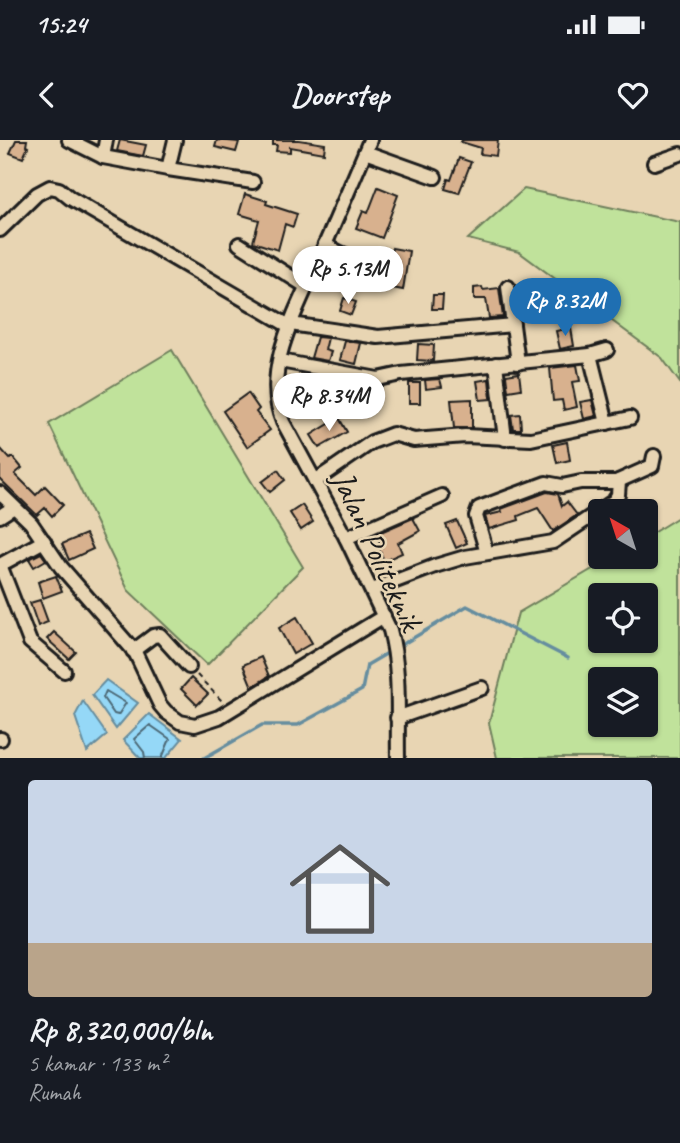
<!DOCTYPE html>
<html lang="id">
<meta charset="utf-8">
<style>
body{margin:0;font-family:Caveat,sans-serif;background:#242831;color:#f1f3f6;height:100vh;display:flex;flex-direction:column;font-size:26px;white-space:nowrap}
*{box-sizing:border-box;margin:0}
p{font-size:23px;color:#9ea1a6}
.icon{flex:none;width:38px;height:38px;fill:none;stroke:currentColor;stroke-width:2;stroke-linecap:round;stroke-linejoin:round}
.map{position:relative;height:618px;overflow:hidden}
.drawer{display:flex;flex-direction:column;background:#171b24;flex:1}
.drawer>*{flex:none}
.needle{width:46px;rotate:321deg}
.buttons{position:absolute;left:588px;top:359px;display:grid;gap:14px}
.buttons a{display:grid;place-items:center;width:70px;height:70px;border-radius:7px;background:#171b24;box-shadow:0 2px 5px #0004;font-size:35px}
.price{position:absolute;translate:-50% -60px;padding:0 16px;border-radius:24px;background:#fff;color:#222;font-size:23px;line-height:46px;filter:drop-shadow(0 2px 4px #0008)}
.price::after{content:'';position:absolute;left:50%;top:42px;width:21px;height:16px;margin-left:-10px;background:inherit;clip-path:polygon(0 0,100% 0,50% 100%)}
.price.current{background:#1f6fb2;color:#fff}
ul{padding:0;list-style:none}
li{display:grid;align-content:center;gap:14px;height:371px;padding:0 28px}
li+li{border-top:2px solid #363941}
li span{display:grid;place-items:center;height:217px;border-radius:7px;color:#555}
li>.icon{margin-inline-start:auto}
span .icon{width:126px;height:126px;fill:#fffc;stroke-width:1}
li b{font-size:30px}
.status{display:flex;justify-content:space-between;align-items:center;height:49px;padding:0 35px;background:#171b24;direction:ltr}
.status svg{height:19px;fill:currentColor}
header{display:flex;justify-content:space-between;align-items:center;height:91px;padding:0 28px;background:#171b24;font-size:32px;font-weight:800}
.map>svg:first-child{display:block}
.green{fill:#c0e29b;stroke:#6e7f5c;stroke-width:2;fill-rule:evenodd}
.water{fill:#95d8f7;stroke:#658d9f;stroke-width:2}
.lines{fill:none;stroke-linecap:round;stroke-linejoin:round}
.shore{stroke:#4c6774;stroke-width:2}
.stream{stroke:#658d9f;stroke-width:3.5}
.building{fill:#d8b18e;stroke:#1c1c1c;stroke-width:2}
.minor-casing{stroke:#1c1c1c;stroke-width:18}
.path{stroke:#1c1c1c;stroke-width:2;stroke-dasharray:5 5;stroke-linecap:butt}
.minor{stroke:#e8d5b3;stroke-width:12}
.labels{text-anchor:middle;stroke-width:5;stroke-linejoin:round;paint-order:stroke}
.street-label{font-size:33px;fill:#1c1c1c;stroke:#e8d5b3}
</style>
<div class="status"><b>15:24</b><svg viewBox="0 0 49 12"><path d="M0 12V9h3v3zM5 12V6h3v6zM10 12V3h3v9zM15 12V0h3v12zM26 1h20v11H26zM47 4h2v5h-2z"/></svg></div>
<header><svg class="icon" aria-label="back" viewBox="0 0 24 24"><path d="M15 5l-7 7 7 7"/></svg>Doorstep<svg class="icon" aria-label="heart" viewBox="0 0 24 24"><path d="M12 20l-8-8c-3-5 5-10 8-4 3-6 11-1 8 4z"/></svg></header>
<div class="map">
<svg width="680" height="618" viewBox="0 0 680 618">
<rect width="100%" height="100%" fill="#e8d5b3"/>
<filter id="ink" filterUnits="userSpaceOnUse"><feTurbulence type="fractalNoise" baseFrequency=".0143" numOctaves="2"/><feDisplacementMap in="SourceGraphic" scale="14" xChannelSelector="R" yChannelSelector="G"/><feConvolveMatrix kernelMatrix="1 2 1 2 8 2 1 2 1" color-interpolation-filters="sRGB"/></filter>
<g filter="url(#ink)">
<g class="green">
<polygon points="524,49 680,82 680,243 662,218 519,112 468,99"/>
<polygon points="172,210 303,427 207,525 128,450 49,284"/>
<path d="M 680,376 L 680,618 L 497,618 L 489,583 L 518,473 L 613,417 L 646,416 L 646,397 ZM 646,455 L 646,500 L 600,500 L 600,455 ZM 646,539 L 646,584 L 600,584 L 600,539 Z"/>
</g>
<g class="water">
<polygon points="106,540 138,563 116,589 92,555"/>
<polygon points="83,561 107,595 87,612 75,576"/>
<polygon points="149,574 182,599 166,618 140,618 123,600"/>
</g>
<g class="lines">
<g class="shore">
<polygon points="106,551 126,563 118,575 114,574 103,558"/>
<polyline points="145,618 144,612 134,599 150,585 170,599 162,618"/>
</g>
<g class="stream">
<polyline points="398,507 467,466 568,518"/>
<polyline points="204,618 262,585 298,585 362,550 367,525 391,511"/>
</g>
</g>
<g class="building">
<polygon points="16,0 27,0 26,6 28,7 23,18 10,13"/>
<polygon points="120,0 146,5 143,16 117,11"/>
<polygon points="217,0 239,2 236,12 215,7"/>
<polygon points="273,0 299,0 325,4 324,13 290,7 290,12 276,11 277,5 273,5"/>
<polygon points="462,0 498,0 496,16 480,14 481,8 461,2"/>
<polygon points="459,18 471,22 459,53 445,49 448,39 451,40"/>
<polygon points="378,47 398,55 382,98 356,88 363,71 368,73"/>
<polygon points="245,54 267,61 266,64 297,74 293,87 285,84 278,110 253,102 259,80 239,74"/>
<polygon points="392,108 409,111 403,150 382,146"/>
<polygon points="482,147 483,150 499,148 503,177 489,178 486,159 474,159 474,148"/>
<polygon points="433,155 443,155 442,169 432,169"/>
<polygon points="344,158 356,162 351,175 340,171"/>
<polygon points="571,188 574,206 560,209 556,191"/>
<polygon points="317,197 328,198 325,210 331,212 328,221 311,218"/>
<polygon points="345,201 361,203 356,224 340,220"/>
<polygon points="418,204 434,205 433,221 417,220"/>
<polygon points="577,225 580,241 572,242 577,267 564,270 562,260 553,261 550,228"/>
<polygon points="519,233 521,249 508,251 506,235"/>
<polygon points="440,239 442,247 426,249 425,240"/>
<polygon points="489,239 491,259 480,260 477,241"/>
<rect x="409" y="243" width="11" height="20"/>
<polygon points="248,253 259,269 256,272 270,290 247,307 223,271"/>
<polygon points="472,259 472,288 454,288 451,260"/>
<polygon points="592,260 596,276 584,279 580,262"/>
<polygon points="520,274 521,289 513,289 511,275"/>
<polygon points="339,278 347,292 319,308 311,295"/>
<polygon points="567,302 570,320 557,323 553,305"/>
<polygon points="0,308 10,319 13,317 22,328 15,334 36,355 45,346 63,365 52,376 45,368 37,375 0,339"/>
<polygon points="278,330 285,340 270,352 262,342"/>
<polygon points="547,352 558,354 562,366 567,362 577,375 553,391 538,368 518,376 519,380 489,389 485,376 502,372 501,369"/>
<polygon points="302,365 313,382 301,390 290,373"/>
<polygon points="413,378 420,391 398,403 402,413 384,421 379,409 382,407 376,394"/>
<polygon points="457,381 467,403 456,408 446,385"/>
<polygon points="86,394 93,409 69,420 62,404"/>
<polygon points="41,413 46,420 34,427 29,419"/>
<polygon points="56,436 62,451 43,458 38,442"/>
<polygon points="40,460 48,482 38,486 30,463"/>
<polygon points="297,477 312,503 293,514 279,488"/>
<polygon points="54,492 76,512 69,519 47,499"/>
<polygon points="261,517 269,536 252,547 243,525"/>
<polygon points="191,538 208,554 197,565 181,549"/>
</g>
<g class="lines">
<g class="minor-casing">
<g id="minor">
<polyline points="69,0 103,17 168,29 253,42"/>
<path d="M 370,0 C 353,41 335,82 317,123 C 297,170 261,230 283,282 L 346,398 L 390,490 C 401,531 397,576 398,618"/>
<polyline points="365,12 435,37"/>
<polyline points="103,17 106,0"/>
<polyline points="654,23 680,14"/>
<polyline points="168,29 175,0"/>
<polyline points="0,90 37,54 50,47 59,49 70,58 284,183 378,197 513,185"/>
<polyline points="239,104 307,147"/>
<path d="M 325,104 C 346,118 353,119 378,118"/>
<polyline points="508,147 518,223"/>
<polyline points="590,215 607,283"/>
<polyline points="280,221 378,239 401,234 590,215 607,210"/>
<polyline points="496,224 505,299"/>
<polyline points="315,341 372,302 393,294 414,300 465,296 531,299 630,278"/>
<polyline points="0,353 31,383 61,427 135,512 160,565 166,572 180,582 195,585 219,577 384,476"/>
<polyline points="0,376 14,367"/>
<polyline points="346,398 442,356"/>
<polyline points="487,413 476,376 479,368 546,343 562,346 581,342 616,342 652,326 654,316"/>
<polyline points="0,425 30,502 64,531"/>
<polyline points="0,425 44,401"/>
<polyline points="372,450 435,426 465,417 553,402 614,361 618,355 619,341"/>
<polyline points="133,511 153,496 160,495 189,527"/>
<polyline points="397,578 482,548"/>
<polyline points="0,599 1,599"/>
</g>
</g>
<polyline class="path" points="197,535 222,561"/>
<use href="#minor" class="minor"/>
</g>
</g>
<g class="labels">
<g class="street-label">
<text transform="translate(378 410) rotate(65)" y="12">Jalan Politeknik</text>
</g>
</g>
</svg>
<div class="buttons">
<a><svg class="needle" viewBox="-14 -14 28 28"><path d="M0-13l5 13h-10z" fill="#e53935"/><path d="M0 13l5-13h-10z" fill="#9ea1a6"/></svg></a>
<a><svg class="icon" aria-label="locate" viewBox="0 0 24 24"><circle cx="12" cy="12" r="6"/><path d="M12 2v4M12 18v4M2 12h4M18 12h4"/></svg></a>
<a><svg class="icon" aria-label="layers" viewBox="0 0 24 24"><path d="M12 4l9 5-9 5-9-5zM3 14l9 5 9-5"/></svg></a>
</div>
<b class="price" style="left:348px;top:166px">Rp 5.13M</b>
<b class="price current" style="left:565px;top:198px">Rp 8.32M</b>
<b class="price" style="left:329px;top:293px">Rp 8.34M</b>
</div>
<section class="drawer">
<ul>
<li><span style="background:linear-gradient(#c9d6e8 75%,#b9a48a 0)"><svg class="icon" aria-label="home" viewBox="0 0 24 24"><path d="M3 11l9-7 9 7M6 9v11h12V9"/></svg></span><div><b>Rp 8,320,000/bln</b><p>5 kamar · 133 m²</p><p>Rumah</p></div></li>
</ul>
</section>
